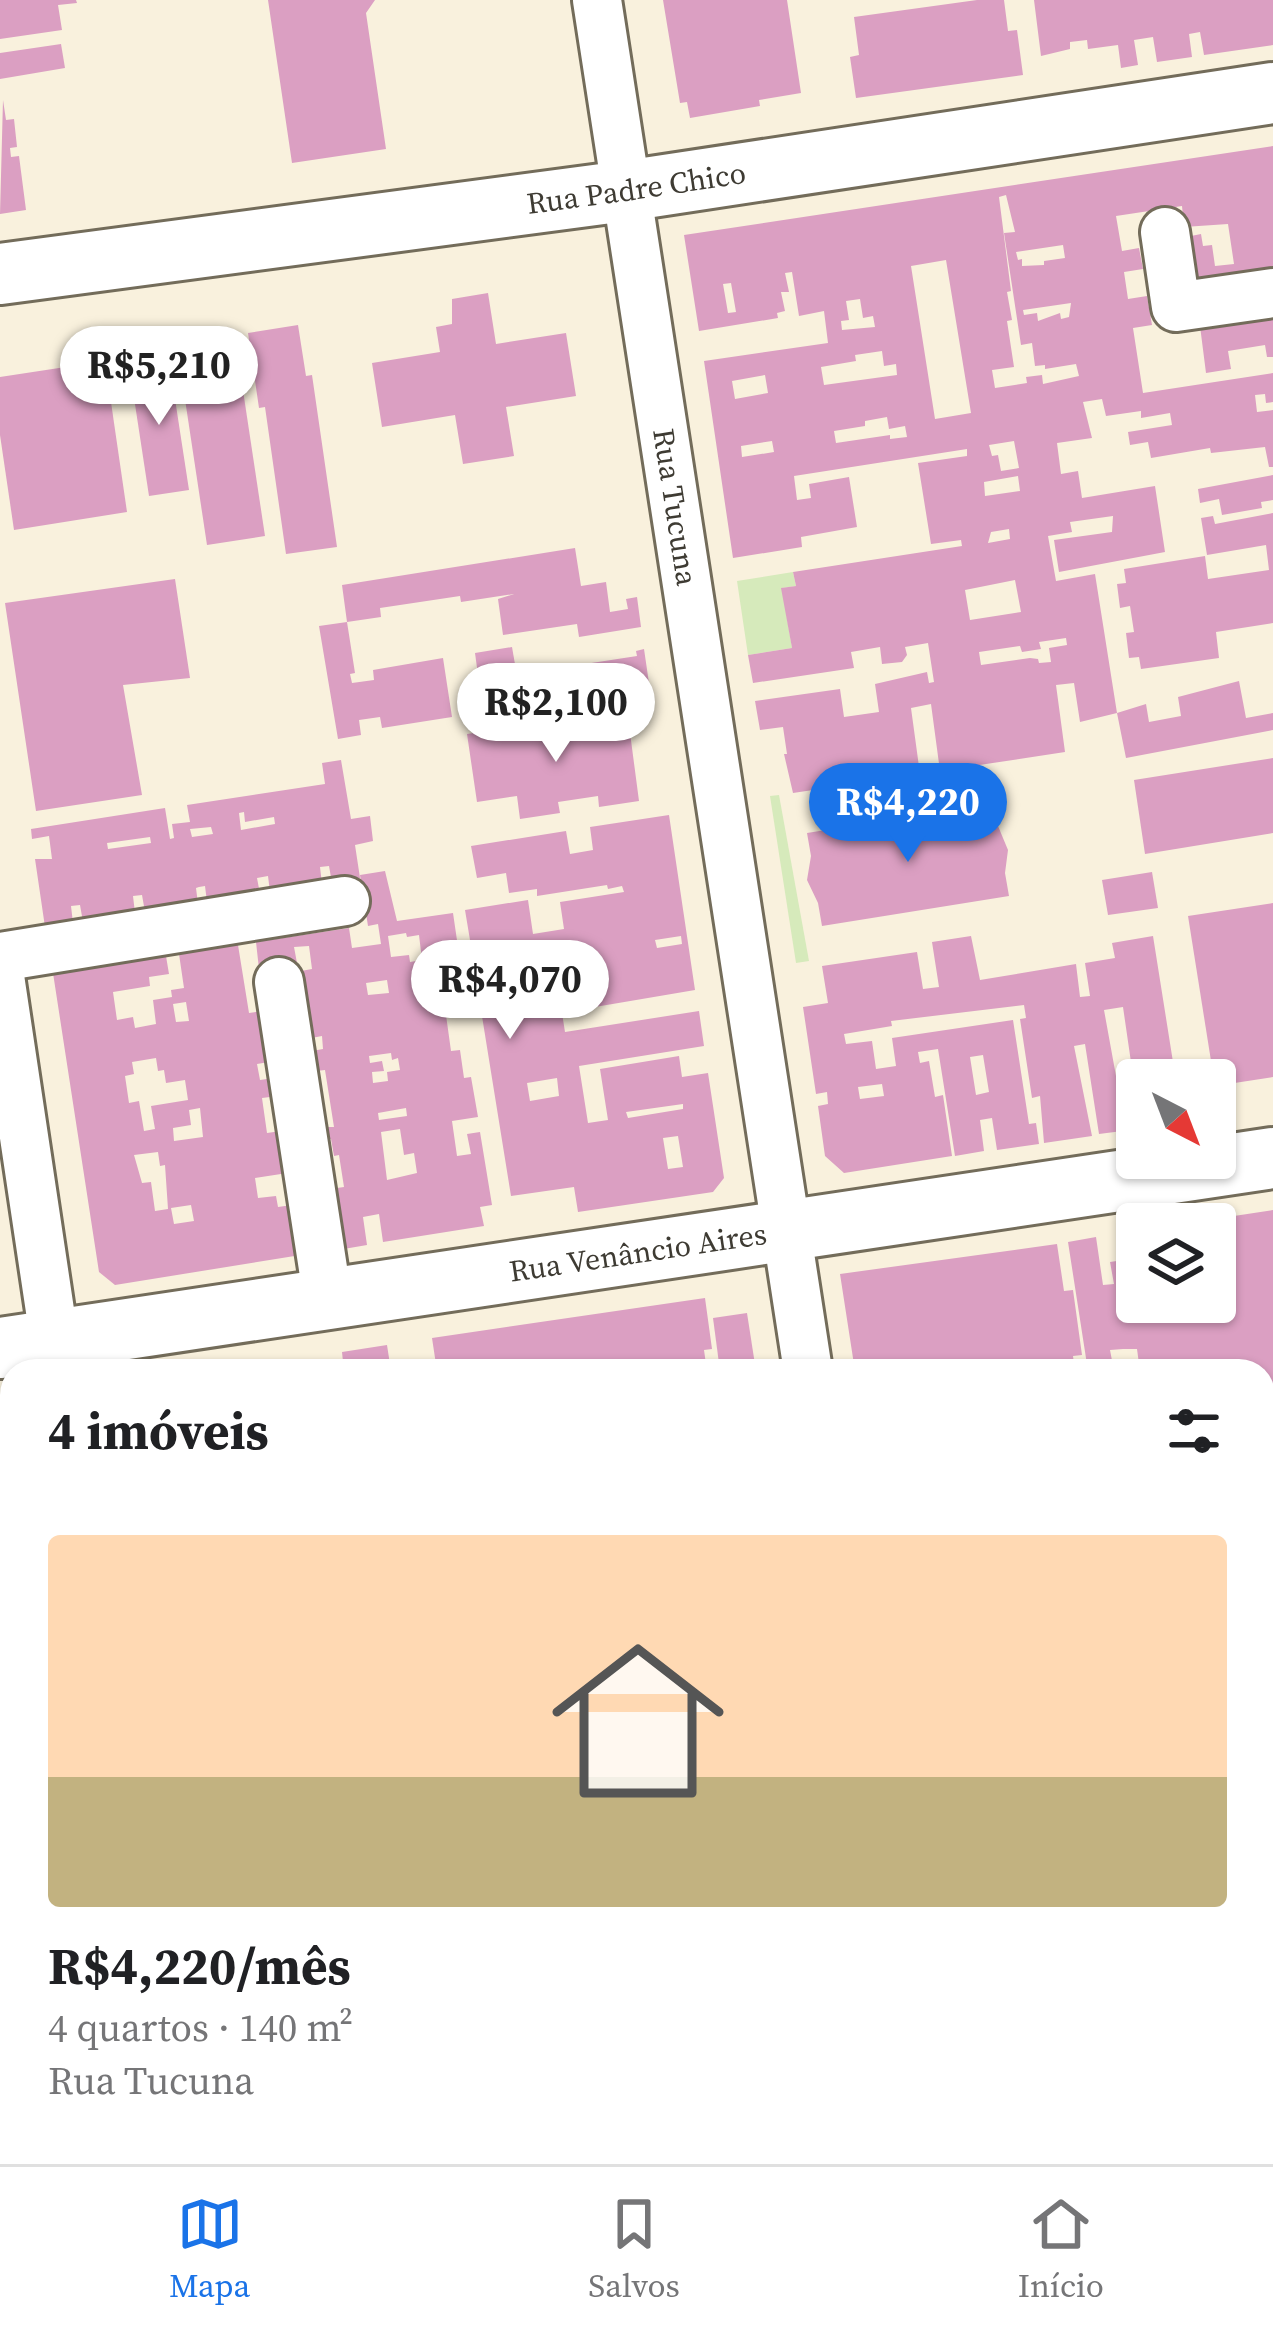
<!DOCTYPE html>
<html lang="pt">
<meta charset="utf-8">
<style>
body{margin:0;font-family:"Source Serif 4",serif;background:#f2f2f2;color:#202124;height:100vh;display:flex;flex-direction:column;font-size:45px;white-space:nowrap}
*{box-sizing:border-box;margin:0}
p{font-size:39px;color:#757577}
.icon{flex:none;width:66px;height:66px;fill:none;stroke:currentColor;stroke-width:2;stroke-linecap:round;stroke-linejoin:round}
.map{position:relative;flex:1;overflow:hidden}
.drawer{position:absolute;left:0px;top:1359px;width:1275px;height:807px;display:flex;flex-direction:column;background:#fff;border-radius:36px 36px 0 0;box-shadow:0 3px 9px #0004}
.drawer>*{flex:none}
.needle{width:78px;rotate:138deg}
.tools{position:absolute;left:1116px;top:1059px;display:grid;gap:24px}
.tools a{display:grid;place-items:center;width:120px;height:120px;border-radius:12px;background:#fff;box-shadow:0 3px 9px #0004;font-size:60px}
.price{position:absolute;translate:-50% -102px;padding:0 27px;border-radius:42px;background:#fff;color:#222;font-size:39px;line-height:78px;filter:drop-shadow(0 3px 6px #0008)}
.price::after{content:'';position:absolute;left:50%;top:72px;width:36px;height:27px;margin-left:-18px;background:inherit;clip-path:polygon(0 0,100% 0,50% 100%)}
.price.on{background:#1a73e8;color:#fff}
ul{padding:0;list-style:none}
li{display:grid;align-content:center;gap:24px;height:636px;padding:0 48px}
li span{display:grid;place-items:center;height:372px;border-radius:12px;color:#555}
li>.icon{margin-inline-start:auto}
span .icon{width:216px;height:216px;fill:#fffc;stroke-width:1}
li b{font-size:51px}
h2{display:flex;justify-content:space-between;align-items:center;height:144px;padding:0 48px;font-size:51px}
.menu{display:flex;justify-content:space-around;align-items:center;height:168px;border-top:3px solid #e0e0e0;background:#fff;font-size:33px;color:#757577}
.menu a{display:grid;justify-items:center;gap:6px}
.menu .on{color:#1a73e8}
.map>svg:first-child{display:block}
.green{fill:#d6eabb}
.building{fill:#db9fc2;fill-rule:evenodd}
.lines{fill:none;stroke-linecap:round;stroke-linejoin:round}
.service-casing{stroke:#736c5a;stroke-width:30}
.minor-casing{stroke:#736c5a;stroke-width:54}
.tertiary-casing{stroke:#736c5a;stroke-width:66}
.service{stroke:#fff;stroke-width:24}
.minor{stroke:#fff;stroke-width:48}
.tertiary{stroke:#fff;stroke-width:60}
.labels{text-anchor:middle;stroke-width:10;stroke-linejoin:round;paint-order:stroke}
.street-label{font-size:30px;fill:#3e3b33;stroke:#fff}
</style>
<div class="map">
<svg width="1273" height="2164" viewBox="0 0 1273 2164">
<rect width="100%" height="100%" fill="#f9f1dd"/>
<g class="green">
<polygon points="793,572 796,586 782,588 792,648 748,655 737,581"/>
<polygon points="779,795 809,961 796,963 770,796"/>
</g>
<g class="building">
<polygon points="0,0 76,0 77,3 58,5 62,30 0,39"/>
<polygon points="268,0 375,0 366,13 386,149 292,163"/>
<polygon points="663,0 787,0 801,93 759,100 760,106 690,118 687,102 680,103"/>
<polygon points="977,0 1004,0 1008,31 1017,30 1023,75 856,98 850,57 859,55 854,17"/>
<polygon points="1034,0 1273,0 1273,45 1204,55 1200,32 1189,34 1192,57 1157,62 1153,37 1134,40 1138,65 1121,68 1118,45 1088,49 1087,40 1070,42 1070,49 1041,56"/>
<polygon points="61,44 65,68 0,79 0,53"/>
<polygon points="3,100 6,120 14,119 17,147 10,148 11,157 19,156 26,210 0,214"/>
<path d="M 1273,146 L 1273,283 L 1193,296 L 1186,237 L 1201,234 L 1203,246 L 1212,245 L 1215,266 L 1234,264 L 1228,224 L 1184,227 L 1182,206 L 1116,216 L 1122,251 L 1139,248 L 1143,269 L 1124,272 L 1128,299 L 1147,296 L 1152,325 L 1133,328 L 1143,393 L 1273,373 L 1273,402 L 1266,403 L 1265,394 L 1255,395 L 1257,412 L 1273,410 L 1273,467 L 1269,467 L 1265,447 L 1211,453 L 1210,448 L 1151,458 L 1148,442 L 1130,445 L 1128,432 L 1172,425 L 1170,413 L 1141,418 L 1141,411 L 1106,416 L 1102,399 L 1083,402 L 1092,438 L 1057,443 L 1061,474 L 1078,471 L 1082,498 L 1155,486 L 1165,552 L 1059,572 L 1054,540 L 1112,532 L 1113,516 L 1070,522 L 1072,532 L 1048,536 L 1056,581 L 1095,574 L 1117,713 L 1080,722 L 1074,683 L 1056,685 L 1065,752 L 940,771 L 931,704 L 911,708 L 920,774 L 793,793 L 784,754 L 787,754 L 783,727 L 760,730 L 755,701 L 840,689 L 844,717 L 879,712 L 875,684 L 927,672 L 929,683 L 934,682 L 928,643 L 905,647 L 907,655 L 902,662 L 882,664 L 880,647 L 851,652 L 854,668 L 753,683 L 748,655 L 792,648 L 781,588 L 796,586 L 793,572 L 962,546 L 961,540 L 931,544 L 918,463 L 967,456 L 967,449 L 794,476 L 797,500 L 811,498 L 809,484 L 849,477 L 857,527 L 801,537 L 802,547 L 733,558 L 704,361 L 828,343 L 824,311 L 799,316 L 792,272 L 785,273 L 789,292 L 781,292 L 785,311 L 777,313 L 778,318 L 699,331 L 684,235 ZM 1006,195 L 1015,232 L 1004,233 L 1021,345 L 1032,343 L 1035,366 L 1045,365 L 1045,369 L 1076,364 L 1079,376 L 1043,384 L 1042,375 L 1026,377 L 1027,383 L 995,388 L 992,370 L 1014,367 L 1007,321 L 1012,320 L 1007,292 L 1011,291 L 999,197 ZM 1063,245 L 1065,258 L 1044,261 L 1044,265 L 1022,266 L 1022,259 L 1018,260 L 1016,252 ZM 946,260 L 971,413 L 935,419 L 911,266 ZM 731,283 L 736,312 L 728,313 L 723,284 ZM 860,299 L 863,318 L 873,316 L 875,327 L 842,330 L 841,321 L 849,320 L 846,301 ZM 1071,303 L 1069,317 L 1061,319 L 1060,313 L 1038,321 L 1037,313 L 1024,315 L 1023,310 ZM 882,351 L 884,366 L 896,364 L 897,375 L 824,385 L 821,367 L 856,361 L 855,355 ZM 765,375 L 768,393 L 735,399 L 732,381 ZM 887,417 L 889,429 L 905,426 L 907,437 L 890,439 L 890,435 L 836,443 L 834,431 L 865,426 L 865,421 ZM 772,441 L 774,452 L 742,457 L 741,446 ZM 1014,441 L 1019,468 L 1001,471 L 998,455 L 992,456 L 989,445 ZM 1018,476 L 1020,491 L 985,496 L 984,482 ZM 1009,529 L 1010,539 L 988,543 L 991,532 ZM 1015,580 L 1021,612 L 970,620 L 965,590 ZM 1066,638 L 1067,645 L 1049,648 L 1051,662 L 1039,663 L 1038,659 L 1030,658 L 981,665 L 979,652 L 1020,646 L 1022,652 L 1041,649 L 1039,642 Z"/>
<polygon points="488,293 496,344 566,333 576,396 506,407 514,456 463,464 455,415 382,427 372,363 440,352 436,327 452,324 452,299"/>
<polygon points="1273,314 1273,357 1267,357 1265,345 1228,351 1231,369 1206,373 1200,326"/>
<polygon points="298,325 306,376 312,375 337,547 286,554 265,407 259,408 248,333"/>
<polygon points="236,344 265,536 207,545 178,353"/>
<polygon points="169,360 189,490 149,496 129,365"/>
<polygon points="105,361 127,512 14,530 0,435 0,377"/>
<polygon points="1273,475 1273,500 1261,502 1262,508 1222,515 1219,499 1200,503 1198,489"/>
<polygon points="1273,513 1273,623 1216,632 1219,658 1141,669 1139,657 1129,658 1126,633 1134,632 1130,606 1120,608 1117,584 1126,583 1124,569 1205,556 1208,579 1269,570 1266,545 1207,555 1201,518 1213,516 1215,524"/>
<polygon points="575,548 581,586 606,582 610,612 628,609 626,599 637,597 641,627 579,637 577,624 503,635 498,599 514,594 461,602 460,596 380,608 381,617 347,622 342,585"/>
<polygon points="175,579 190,678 123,685 142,795 36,811 5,603"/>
<polygon points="347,622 355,673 350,674 352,683 374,680 373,670 443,658 452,717 382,728 380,717 359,720 361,735 338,739 319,626"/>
<polygon points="512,647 516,670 478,675 475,653"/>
<polygon points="644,649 650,690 486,716 481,684 498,682 501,702 505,702 505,699 513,697 512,690 522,688 520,674 637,656 636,651"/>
<polygon points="1239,681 1246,718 1273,713 1273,730 1126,758 1117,713 1146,704 1149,722 1181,716 1178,697"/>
<polygon points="627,710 639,801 599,807 598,796 558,802 560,813 520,819 517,796 477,802 467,734 547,723 549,733 588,728 587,716"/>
<polygon points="1273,758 1273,833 1145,854 1134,780"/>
<path d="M 341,760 L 351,819 L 370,816 L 373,841 L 355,845 L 360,878 L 332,883 L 329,866 L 320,867 L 322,884 L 270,892 L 268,876 L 257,878 L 260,894 L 207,902 L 205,886 L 199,887 L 196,888 L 198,904 L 145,912 L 142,895 L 133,896 L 135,913 L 83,922 L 80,905 L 71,906 L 73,923 L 45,927 L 35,859 L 52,859 L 49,836 L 32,839 L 31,829 L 165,808 L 170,839 L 174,838 L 172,824 L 190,822 L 187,805 L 325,784 L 322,763 ZM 244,812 L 245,822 L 274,817 L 275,824 L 241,830 L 239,813 ZM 211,827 L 213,834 L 192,837 L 190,829 ZM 150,837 L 151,843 L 108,849 L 107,843 Z"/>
<polygon points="995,803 998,826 1008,850 1005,873 1009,896 822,926 818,903 807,880 811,856 807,833"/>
<path d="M 669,815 L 695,990 L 589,1008 L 580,952 L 570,953 L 579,1009 L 562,1013 L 565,1032 L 699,1011 L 704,1046 L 579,1066 L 588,1123 L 608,1120 L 600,1069 L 679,1056 L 682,1077 L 708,1073 L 724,1178 L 713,1192 L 578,1212 L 574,1187 L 511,1196 L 481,1010 L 446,1015 L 451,1051 L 460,1050 L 464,1078 L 471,1077 L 478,1117 L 452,1121 L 457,1156 L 471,1154 L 467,1134 L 480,1132 L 492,1205 L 480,1207 L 484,1226 L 383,1242 L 379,1214 L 363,1217 L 367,1245 L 332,1251 L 323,1190 L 344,1187 L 339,1155 L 334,1156 L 331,1139 L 316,1142 L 313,1126 L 327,1124 L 328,1127 L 334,1127 L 325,1070 L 316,1071 L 312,1051 L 323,1049 L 322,1036 L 301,1040 L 306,1005 L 301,971 L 312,969 L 309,946 L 294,947 L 297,963 L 259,969 L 256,942 L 349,928 L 352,948 L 381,944 L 378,924 L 368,926 L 360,875 L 385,871 L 397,921 L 453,913 L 459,954 L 472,952 L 465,910 L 528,900 L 533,934 L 564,929 L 560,902 L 624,892 L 622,886 L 608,889 L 607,885 L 537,896 L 537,889 L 509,893 L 506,873 L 477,878 L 471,846 L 566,831 L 570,854 L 593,850 L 590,827 ZM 406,933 L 407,937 L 419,935 L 422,960 L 410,962 L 409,955 L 391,957 L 388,936 ZM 681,936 L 682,944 L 657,948 L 655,940 ZM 537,956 L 541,986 L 479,996 L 474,966 ZM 387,980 L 389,993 L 368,995 L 366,983 ZM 391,1053 L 392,1060 L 398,1058 L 400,1070 L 387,1072 L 388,1081 L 373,1083 L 372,1072 L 384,1071 L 382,1061 L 370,1063 L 369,1056 ZM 557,1078 L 559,1096 L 530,1101 L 527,1083 ZM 683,1104 L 683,1109 L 628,1118 L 626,1112 ZM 406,1108 L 407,1116 L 379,1120 L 378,1113 ZM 400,1129 L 404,1155 L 414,1153 L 417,1173 L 387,1180 L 381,1132 ZM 678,1136 L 683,1167 L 668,1169 L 663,1138 Z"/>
<polygon points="1152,872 1158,908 1108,915 1102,880"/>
<polygon points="1273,903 1273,1077 1215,1086 1188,916"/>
<path d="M 971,936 L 980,980 L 1076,964 L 1080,997 L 1090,996 L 1085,963 L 1115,958 L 1112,943 L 1153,936 L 1173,1062 L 1132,1069 L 1123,1007 L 1104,1010 L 1120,1098 L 1126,1098 L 1130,1130 L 1099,1134 L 1085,1044 L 1074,1046 L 1092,1136 L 1044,1143 L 1040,1096 L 1032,1098 L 1020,1019 L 1026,1018 L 1024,1005 L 891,1021 L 892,1026 L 844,1034 L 846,1044 L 872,1041 L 876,1069 L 896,1066 L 892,1038 L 1013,1020 L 1029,1124 L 1036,1123 L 1039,1144 L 997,1150 L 992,1118 L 980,1120 L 984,1151 L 955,1156 L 938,1049 L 918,1052 L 920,1063 L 929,1061 L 935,1097 L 943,1095 L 952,1156 L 844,1173 L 825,1156 L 818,1106 L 828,1104 L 827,1092 L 816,1094 L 803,1007 L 828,1003 L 822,966 L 917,952 L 923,989 L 939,987 L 932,942 ZM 983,1055 L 989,1092 L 976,1095 L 970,1057 ZM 882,1084 L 884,1096 L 860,1099 L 858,1087 Z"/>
<path d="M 238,945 L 249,1013 L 269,1010 L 269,1062 L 257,1064 L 260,1080 L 267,1079 L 270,1097 L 262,1098 L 267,1133 L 288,1130 L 294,1172 L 255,1178 L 258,1198 L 276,1196 L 278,1207 L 299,1204 L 307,1254 L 115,1285 L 99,1272 L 53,973 L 166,956 L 169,974 L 149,977 L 150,986 L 113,992 L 117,1020 L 133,1017 L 135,1028 L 156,1024 L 153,1000 L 172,997 L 171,990 L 184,988 L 179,954 ZM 186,1002 L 189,1021 L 176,1022 L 173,1004 ZM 156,1058 L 158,1071 L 164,1070 L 166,1083 L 185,1080 L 188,1100 L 151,1106 L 155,1129 L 144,1131 L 139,1101 L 129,1103 L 125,1076 L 134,1074 L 132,1062 ZM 200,1108 L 203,1137 L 174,1141 L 173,1128 L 191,1125 L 189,1110 ZM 158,1152 L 160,1166 L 165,1165 L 168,1209 L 155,1211 L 151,1182 L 142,1183 L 134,1155 ZM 191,1205 L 194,1221 L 174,1224 L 171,1208 Z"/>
<polygon points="1273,1210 1273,1468 1263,1470 1263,1371 1140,1371 1137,1349 1123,1349 1110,1350 1114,1371 1088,1371 1068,1242 1096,1237 1103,1285 1114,1284 1110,1262 1137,1258 1137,1302 1215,1302 1215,1224 1201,1221"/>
<polygon points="1057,1244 1064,1291 1073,1290 1082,1355 1073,1356 1075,1371 1020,1371 1019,1365 1017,1371 855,1371 840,1274"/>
<polygon points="705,1298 712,1349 704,1350 707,1371 437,1371 432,1338"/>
<polygon points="747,1313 756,1371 720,1371 713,1318"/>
<polygon points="387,1345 391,1371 344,1371 342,1352"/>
<polygon points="12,1399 12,1704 0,1706 0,1400"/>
<polygon points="1273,1508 1273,1529 1263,1531 1263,1509"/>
<polygon points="1263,1540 1273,1540 1273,1598 1263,1599"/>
<polygon points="1273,1691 1273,1797 1269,1797 1270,1808 1263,1809 1263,1692"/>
<polygon points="12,1728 12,1891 0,1893 0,1866 9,1865 0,1799 0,1730"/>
<polygon points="1273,1821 1273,1914 1263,1915 1263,1822"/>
<polygon points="6,1916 12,1949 12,2010 0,2012 0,1917"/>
<polygon points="1263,2081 1273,2081 1273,2164 1128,2164 1130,2154 1263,2154"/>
<polygon points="37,2154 249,2154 250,2164 38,2164"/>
<polygon points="267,2154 318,2154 319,2164 268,2164"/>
<polygon points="801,2154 843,2154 847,2160 841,2164 808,2164"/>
</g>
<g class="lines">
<g class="service-casing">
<g id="service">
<polyline points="933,2154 941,2164"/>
<polyline points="1012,2164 1044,2154"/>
</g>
</g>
<g class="minor-casing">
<g id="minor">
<path id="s1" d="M 597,0 L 808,1371"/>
<polyline points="1165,232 1176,307 1273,293"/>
<polyline points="0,957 345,901"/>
<polyline points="0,976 59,1371"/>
<polyline points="279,982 328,1301"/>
<polyline points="1263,1646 1273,1645"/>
<polyline points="0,1720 12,1718"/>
</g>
</g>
<g class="tertiary-casing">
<g id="tertiary">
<path id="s2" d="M 0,274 L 625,191 L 1273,93"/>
<path id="s3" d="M 0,1348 L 1273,1158"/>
<polyline points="1263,1971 1273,1969"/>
<polyline points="0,2070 12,2068"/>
</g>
</g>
<use href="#service" class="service"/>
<use href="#minor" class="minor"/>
<use href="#tertiary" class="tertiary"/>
</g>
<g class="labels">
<g class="street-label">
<text dy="10" stroke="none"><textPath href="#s2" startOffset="642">Rua Padre Chico</textPath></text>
<text dy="10" stroke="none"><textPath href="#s1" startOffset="513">Rua Tucuna</textPath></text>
<text dy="10" stroke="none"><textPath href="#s3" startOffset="645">Rua Venâncio Aires</textPath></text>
</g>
</g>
</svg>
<div class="tools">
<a><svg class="needle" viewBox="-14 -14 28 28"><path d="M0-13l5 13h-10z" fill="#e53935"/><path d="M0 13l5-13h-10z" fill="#757577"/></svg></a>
<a><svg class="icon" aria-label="layers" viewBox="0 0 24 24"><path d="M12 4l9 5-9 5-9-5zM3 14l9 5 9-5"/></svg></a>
</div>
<b class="price" style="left:159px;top:428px">R$5,210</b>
<b class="price" style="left:556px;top:765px">R$2,100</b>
<b class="price on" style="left:908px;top:865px">R$4,220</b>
<b class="price" style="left:510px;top:1042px">R$4,070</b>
<section class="drawer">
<h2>4 imóveis<svg class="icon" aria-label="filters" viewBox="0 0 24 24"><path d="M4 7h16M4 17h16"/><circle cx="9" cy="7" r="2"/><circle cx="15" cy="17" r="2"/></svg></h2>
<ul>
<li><span style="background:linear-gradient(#ffd9b3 65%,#c2b280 0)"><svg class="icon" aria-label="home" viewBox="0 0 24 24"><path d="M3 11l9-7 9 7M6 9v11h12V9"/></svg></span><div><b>R$4,220/mês</b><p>4 quartos · 140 m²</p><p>Rua Tucuna</p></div></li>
</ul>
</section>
</div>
<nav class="menu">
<a class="on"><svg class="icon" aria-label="map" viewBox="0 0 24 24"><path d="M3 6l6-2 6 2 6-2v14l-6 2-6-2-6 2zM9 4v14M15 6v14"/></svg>Mapa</a>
<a><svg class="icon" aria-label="saved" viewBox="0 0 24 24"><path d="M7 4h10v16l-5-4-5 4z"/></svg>Salvos</a>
<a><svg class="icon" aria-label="home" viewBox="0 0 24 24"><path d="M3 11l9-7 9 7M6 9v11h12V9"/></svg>Início</a>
</nav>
